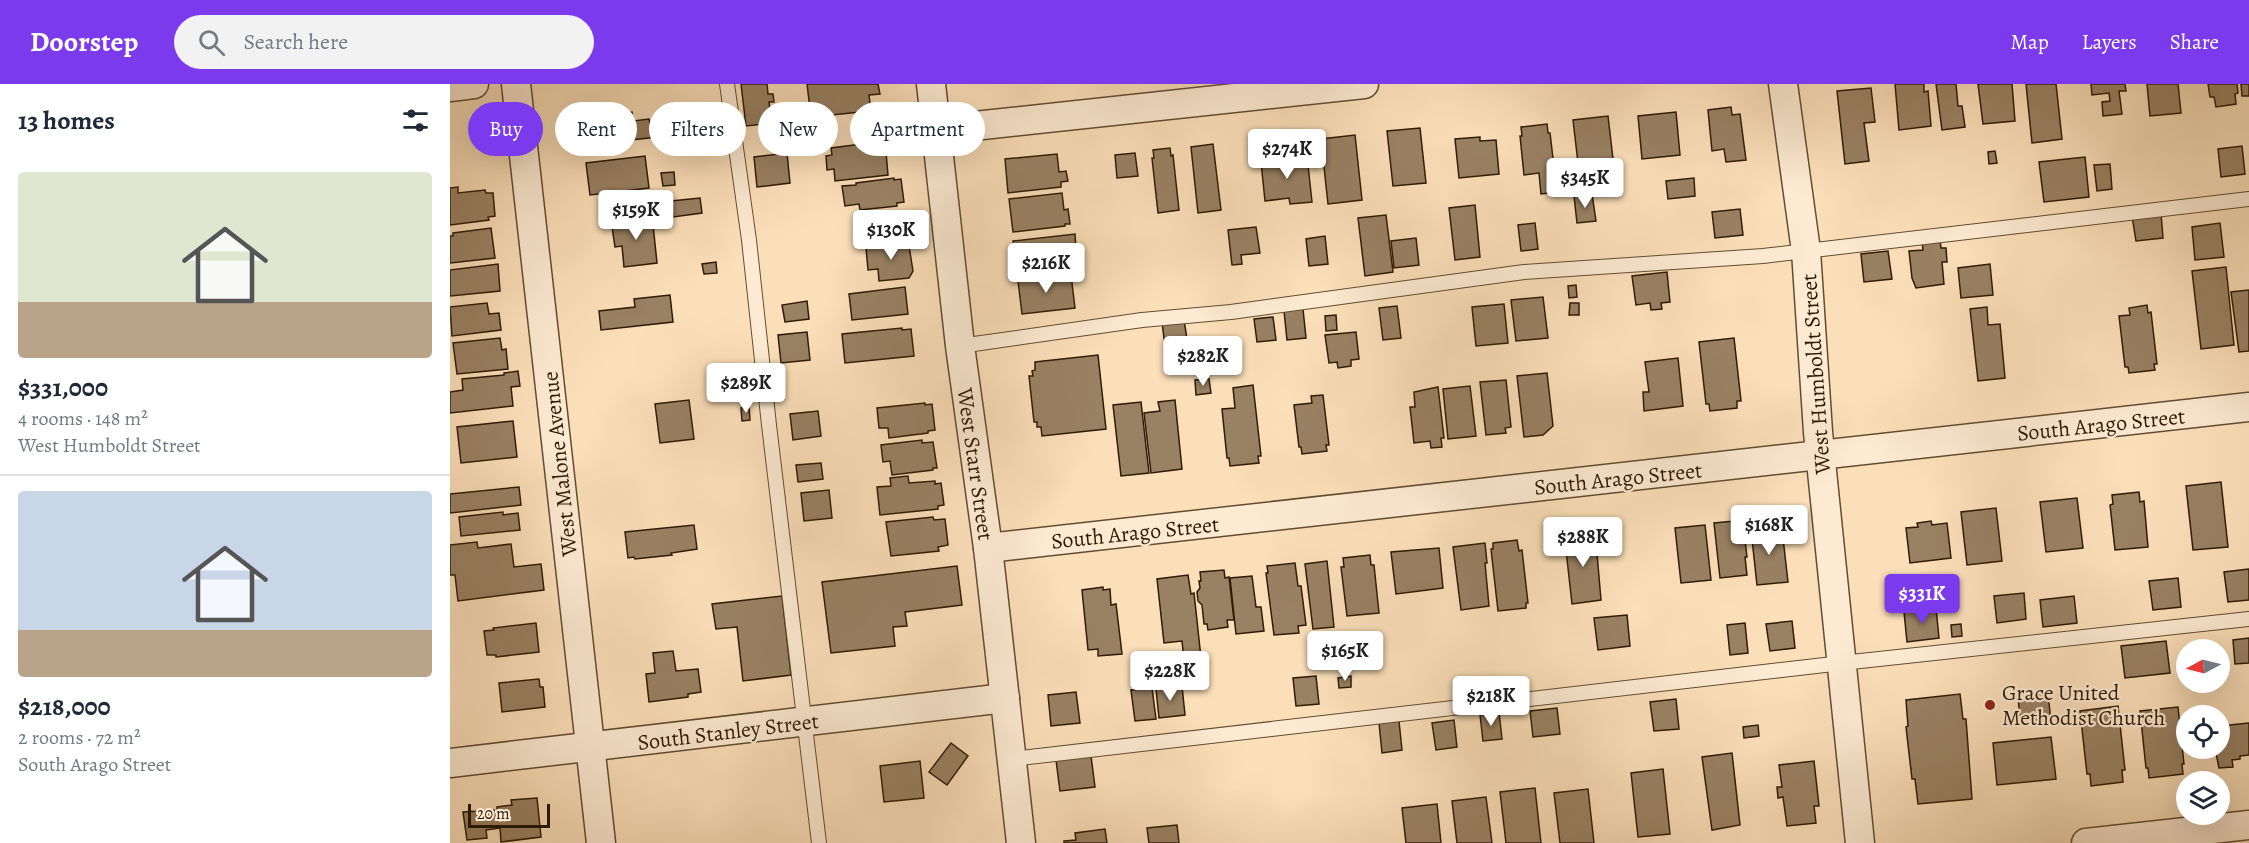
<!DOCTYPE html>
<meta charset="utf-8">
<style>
body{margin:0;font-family:Alegreya,serif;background:#f2f2f3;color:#1f2937;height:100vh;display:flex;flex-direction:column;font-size:22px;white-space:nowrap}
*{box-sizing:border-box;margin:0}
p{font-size:20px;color:#747a83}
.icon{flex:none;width:33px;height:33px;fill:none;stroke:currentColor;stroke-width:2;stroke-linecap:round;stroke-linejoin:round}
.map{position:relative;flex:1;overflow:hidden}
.panel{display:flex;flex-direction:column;background:#fff;width:450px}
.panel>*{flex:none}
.guide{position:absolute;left:18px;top:18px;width:570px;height:54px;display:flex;gap:12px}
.needle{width:39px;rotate:263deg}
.fabs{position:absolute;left:1726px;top:555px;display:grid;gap:12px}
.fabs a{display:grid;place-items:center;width:54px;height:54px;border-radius:50%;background:#fff;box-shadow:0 6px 24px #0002;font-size:30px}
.scale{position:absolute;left:18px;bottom:15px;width:82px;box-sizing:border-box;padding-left:6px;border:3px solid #2f1b05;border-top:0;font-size:16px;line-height:21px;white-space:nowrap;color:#2f1b05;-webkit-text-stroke:4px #fcead2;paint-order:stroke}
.price{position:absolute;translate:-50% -51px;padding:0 14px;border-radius:6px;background:#fff;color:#222;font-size:20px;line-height:39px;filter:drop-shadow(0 2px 3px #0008)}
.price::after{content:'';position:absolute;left:50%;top:36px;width:18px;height:14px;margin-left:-9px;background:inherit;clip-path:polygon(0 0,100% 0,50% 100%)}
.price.active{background:#7c3aed;color:#fff}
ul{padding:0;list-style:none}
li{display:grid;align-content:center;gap:12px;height:318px;padding:0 18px}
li+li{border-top:2px solid #e0e1e3}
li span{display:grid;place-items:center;height:186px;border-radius:6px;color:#555}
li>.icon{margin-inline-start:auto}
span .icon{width:108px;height:108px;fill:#fffc;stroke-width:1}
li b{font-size:26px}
h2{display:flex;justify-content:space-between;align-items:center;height:72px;padding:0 18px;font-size:26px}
.tag{padding:0 21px;border-radius:27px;background:#fff;box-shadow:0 6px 24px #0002;font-size:21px;line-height:54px}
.tag.active{background:#7c3aed;color:#fff}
header{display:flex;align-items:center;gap:36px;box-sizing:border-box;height:84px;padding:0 30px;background:#7c3aed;color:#fff}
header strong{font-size:28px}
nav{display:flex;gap:33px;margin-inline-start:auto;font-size:21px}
.search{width:420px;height:54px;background:#f2f2f3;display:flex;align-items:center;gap:15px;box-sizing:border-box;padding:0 21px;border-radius:33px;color:#747a83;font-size:22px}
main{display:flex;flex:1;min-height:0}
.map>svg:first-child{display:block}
.building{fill:#998163;stroke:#2f1b05;stroke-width:1.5}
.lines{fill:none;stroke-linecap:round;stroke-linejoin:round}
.lane-casing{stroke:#624c32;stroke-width:16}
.street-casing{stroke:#624c32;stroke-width:31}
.lane{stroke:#fcead2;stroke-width:14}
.street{stroke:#fcead2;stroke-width:28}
.poi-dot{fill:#8f2418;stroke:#fcead2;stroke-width:2}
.labels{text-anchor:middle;stroke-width:4.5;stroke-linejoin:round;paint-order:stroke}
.street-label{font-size:22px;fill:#2f1b05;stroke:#fcead2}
.poi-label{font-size:22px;fill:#2f1b05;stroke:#fcead2;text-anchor:start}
</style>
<header>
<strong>Doorstep</strong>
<div class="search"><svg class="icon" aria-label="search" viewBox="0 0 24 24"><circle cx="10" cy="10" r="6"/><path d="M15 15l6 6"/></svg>Search here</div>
<nav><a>Map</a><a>Layers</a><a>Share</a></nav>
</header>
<main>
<section class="panel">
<h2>13 homes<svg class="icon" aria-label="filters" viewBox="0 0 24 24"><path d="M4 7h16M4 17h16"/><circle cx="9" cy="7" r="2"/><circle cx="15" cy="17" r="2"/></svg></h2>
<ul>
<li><span style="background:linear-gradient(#dfe7d0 70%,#b9a48a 0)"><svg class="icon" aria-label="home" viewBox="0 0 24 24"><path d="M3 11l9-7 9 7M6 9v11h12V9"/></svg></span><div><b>$331,000</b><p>4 rooms · 148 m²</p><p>West Humboldt Street</p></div></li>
<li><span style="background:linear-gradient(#c9d6e8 75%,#b9a48a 0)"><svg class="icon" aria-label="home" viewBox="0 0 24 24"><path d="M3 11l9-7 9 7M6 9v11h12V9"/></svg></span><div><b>$218,000</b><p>2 rooms · 72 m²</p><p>South Arago Street</p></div></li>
</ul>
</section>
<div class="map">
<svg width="1799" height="759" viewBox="0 0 1799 759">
<rect width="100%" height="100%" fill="#fbdfb9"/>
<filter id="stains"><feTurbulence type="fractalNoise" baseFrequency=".00333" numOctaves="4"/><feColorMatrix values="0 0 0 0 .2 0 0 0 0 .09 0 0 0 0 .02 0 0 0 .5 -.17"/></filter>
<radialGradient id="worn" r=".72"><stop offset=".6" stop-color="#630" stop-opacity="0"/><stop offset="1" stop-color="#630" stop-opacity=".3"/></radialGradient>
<g class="building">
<polygon points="291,0 317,0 318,10 323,10 324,18 319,18 322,39 296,42"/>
<polygon points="357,0 428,0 430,10 419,11 421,27 361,33"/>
<polygon points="1445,0 1474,0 1474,8 1478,7 1481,42 1449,46"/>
<polygon points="1486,0 1506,0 1508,22 1512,22 1515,43 1492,46"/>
<polygon points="1528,0 1562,0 1565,37 1533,40"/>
<polygon points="1576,0 1606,0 1612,55 1582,59"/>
<polygon points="1641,0 1675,0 1676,7 1669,7 1672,30 1653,32 1652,18 1660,17 1659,9 1642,11"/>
<polygon points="1697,0 1728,0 1731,29 1700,32"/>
<polygon points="1758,0 1787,0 1788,9 1785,10 1786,20 1766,23 1764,13 1760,13"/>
<polygon points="1791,0 1799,0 1799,12 1792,12"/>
<polygon points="1421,4 1425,38 1414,39 1419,77 1395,80 1387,7"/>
<polygon points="1281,23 1282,31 1290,30 1296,76 1276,78 1274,65 1262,67 1258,26"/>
<polygon points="182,28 183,37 199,35 200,39 215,37 216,52 137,61 135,41 142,41 141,33"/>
<polygon points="1226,28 1230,71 1192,75 1188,32"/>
<polygon points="1158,32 1163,75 1128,79 1123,36"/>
<polygon points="1097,40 1098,49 1100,49 1107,108 1091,110 1089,89 1074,91 1070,52 1072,52 1071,43"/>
<polygon points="970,44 976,99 943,102 937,47"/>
<polygon points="905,51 912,116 878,120 871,55"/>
<polygon points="1030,53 1030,57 1046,56 1049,90 1009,94 1005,55"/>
<polygon points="435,57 438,91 385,97 384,85 377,86 376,72 382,71 381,64"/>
<polygon points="763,60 771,126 748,129 741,63"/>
<polygon points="1792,62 1795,90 1771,93 1768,65"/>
<polygon points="720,64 721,72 723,71 729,126 708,129 702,74 704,74 703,66"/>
<polygon points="1545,67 1547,79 1539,80 1538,68"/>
<polygon points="337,69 340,99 307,103 304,73"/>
<polygon points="685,69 688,92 667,94 665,71"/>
<polygon points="607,70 609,88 616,87 618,97 611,98 611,103 558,109 555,75"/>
<polygon points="195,72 199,104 140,111 136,79"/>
<polygon points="857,72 862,118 840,120 839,114 815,117 811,78"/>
<polygon points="1635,73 1639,113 1594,118 1589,78"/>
<polygon points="1660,80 1662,105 1647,107 1644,81"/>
<polygon points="224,88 225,101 213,102 211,89"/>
<polygon points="444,94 444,96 451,95 454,118 447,119 447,122 410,126 409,120 395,122 392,102 406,101 406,99"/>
<polygon points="1244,94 1245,112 1218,115 1216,97"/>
<polygon points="8,103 8,109 35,106 36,109 43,109 45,132 38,133 39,136 0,141 0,104"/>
<polygon points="612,109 614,126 618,125 620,140 615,140 615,142 563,148 559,115"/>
<polygon points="1142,110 1146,137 1127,139 1124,112"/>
<polygon points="250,114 252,129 223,133 221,117"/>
<polygon points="1025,121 1030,173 1005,176 999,124"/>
<polygon points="1290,125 1293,151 1265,154 1262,128"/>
<polygon points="1711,129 1713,154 1686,157 1682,132"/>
<polygon points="202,131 207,179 174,183 172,162 165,163 162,143 170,142 169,135"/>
<polygon points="936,131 943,188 915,192 908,134"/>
<polygon points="1085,139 1088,165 1071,167 1068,141"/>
<polygon points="1770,139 1774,173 1745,176 1742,143"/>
<polygon points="806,143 810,169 791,171 792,180 782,181 778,146"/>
<polygon points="41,144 45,174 0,179 0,152 3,152 3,149"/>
<polygon points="625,150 626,165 618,166 620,183 567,189 563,157"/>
<polygon points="875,152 878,180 859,182 856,155"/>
<polygon points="966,154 969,181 944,184 941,157"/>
<polygon points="1490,156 1491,164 1496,164 1497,178 1492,178 1494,200 1466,204 1462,194 1459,167 1473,166 1472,158"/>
<polygon points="453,157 459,162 463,187 459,194 429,197 428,185 418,186 416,164 426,163 425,160"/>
<polygon points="1438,167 1442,195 1414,198 1411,170"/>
<polygon points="266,178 267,189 254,190 252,180"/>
<polygon points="48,180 50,207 0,212 0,186"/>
<polygon points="1540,180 1543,211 1511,214 1508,184"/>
<polygon points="1776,183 1784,261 1751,265 1742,187"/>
<polygon points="1217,188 1220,218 1211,219 1212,225 1201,226 1200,219 1186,221 1182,192"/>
<polygon points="621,191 625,224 572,230 568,197"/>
<polygon points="1126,201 1127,213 1119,214 1118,202"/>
<polygon points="455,203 458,230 402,236 399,210"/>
<polygon points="1799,206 1799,267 1789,268 1781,208"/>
<polygon points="220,211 223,238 151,246 149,227 185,223 184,215"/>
<polygon points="1093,213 1098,254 1066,257 1061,216"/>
<polygon points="357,217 359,235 335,238 332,221"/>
<polygon points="37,219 39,230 49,229 51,246 2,252 0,223"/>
<polygon points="1120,219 1129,219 1129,231 1119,231"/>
<polygon points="1054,220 1058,259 1026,262 1022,223"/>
<polygon points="1697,221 1698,229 1701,228 1707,280 1704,280 1705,286 1679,289 1678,283 1675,283 1669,232 1680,231 1679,224"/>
<polygon points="947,222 951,254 933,256 929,224"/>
<polygon points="1537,223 1538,241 1550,240 1555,294 1528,297 1520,225"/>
<polygon points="853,225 856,254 837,256 834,227"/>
<polygon points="886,231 887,246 876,247 875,232"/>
<polygon points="823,233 826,256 807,258 804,235"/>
<polygon points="734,236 737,255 730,255 730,261 715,262 712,238"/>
<polygon points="452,244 452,246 461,245 464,272 395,279 392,250"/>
<polygon points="357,248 360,276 331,279 328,251"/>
<polygon points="906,248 909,275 901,276 901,282 888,284 887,278 879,279 875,251"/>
<polygon points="50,254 52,266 56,265 58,285 7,290 3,259"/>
<polygon points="1284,254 1291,317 1287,317 1287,324 1260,327 1259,320 1256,320 1249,258"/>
<polygon points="648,271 656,345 592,352 591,343 587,343 587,338 584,338 579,292 583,292 582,287 585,286 585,278"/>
<polygon points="1228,274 1233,322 1194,327 1193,308 1199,308 1195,278"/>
<polygon points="68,287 70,302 61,303 63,322 0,329 0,308 13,306 12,295 54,291 54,289"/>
<polygon points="1097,289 1103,342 1093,351 1074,353 1067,292"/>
<polygon points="759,295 761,309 746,311 745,296"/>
<polygon points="1056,296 1061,343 1055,344 1056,349 1036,351 1030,298"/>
<polygon points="803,301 811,372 808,372 809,379 780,382 779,374 777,374 772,325 785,324 783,304"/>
<polygon points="1020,302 1026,352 998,355 993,305"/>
<polygon points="988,303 994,354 991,354 992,363 981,364 980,357 964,359 960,323 965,323 964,308"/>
<polygon points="873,311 879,361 876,361 877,367 852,370 851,363 849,363 844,321 862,319 861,312"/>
<polygon points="239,316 244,355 210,359 205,320"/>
<polygon points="725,316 732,385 701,389 694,329 710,327 708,318"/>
<polygon points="691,318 699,389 671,392 663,321"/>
<polygon points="475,319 475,321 482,320 485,346 478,347 478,349 439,354 438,344 429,344 427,324"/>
<polygon points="299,323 300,336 292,337 291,324"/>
<polygon points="368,327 371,352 343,356 340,330"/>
<polygon points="63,337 67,373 11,379 7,343"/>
<polygon points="472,356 472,359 483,358 487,384 483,384 483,386 442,391 440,377 433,378 431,361"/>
<polygon points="371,379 373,395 348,398 346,381"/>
<polygon points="458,392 459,399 485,397 485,400 491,399 494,421 488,422 488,425 430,431 427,403 441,402 440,394"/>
<polygon points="1771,398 1778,463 1743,466 1736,402"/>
<polygon points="69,403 71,421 0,429 0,410"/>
<polygon points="379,406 382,434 354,437 351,409"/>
<polygon points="1689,408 1690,418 1694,417 1698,463 1665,466 1660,421 1663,420 1662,411"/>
<polygon points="1627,414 1633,464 1596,468 1590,418"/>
<polygon points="1546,424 1552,477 1517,481 1511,428"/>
<polygon points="53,428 53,431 68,429 70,446 11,452 9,433"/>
<polygon points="483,433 484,436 495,435 498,461 488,463 489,467 441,472 436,438"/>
<polygon points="1284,437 1284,440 1293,439 1297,473 1295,473 1297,491 1270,494 1264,439"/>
<polygon points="1481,437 1482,441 1497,439 1501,474 1460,479 1456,444 1468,443 1467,439"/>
<polygon points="244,441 247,465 221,469 222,471 185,475 184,473 178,474 175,448"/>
<polygon points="1255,441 1261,496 1231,499 1225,444"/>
<polygon points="1321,444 1322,446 1332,445 1338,498 1307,501 1301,446"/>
<polygon points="1142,448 1143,459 1146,458 1151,516 1122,520 1115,457 1117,456 1116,451"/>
<polygon points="1067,456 1069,467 1072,466 1078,519 1076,519 1076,524 1048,527 1041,465 1043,465 1043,459"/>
<polygon points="27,458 28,464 61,460 64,483 91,480 94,506 8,517 5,491 0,491 0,461"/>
<polygon points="1035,459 1037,479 1035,479 1039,522 1011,526 1003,463"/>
<polygon points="989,464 993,504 946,510 941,468"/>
<polygon points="920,471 921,481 924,481 929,529 897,532 891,483 894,483 893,474"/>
<polygon points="877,477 884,543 863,545 855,480"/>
<polygon points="845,479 848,502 851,502 856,541 848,542 849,549 824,551 816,489 818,489 817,482"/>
<polygon points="507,482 512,521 455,528 457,542 443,543 445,562 381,569 372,498"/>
<polygon points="1799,485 1799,516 1778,518 1774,488"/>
<polygon points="774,486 775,494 779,493 784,536 777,536 778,543 758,546 757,540 754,540 752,521 748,517 747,508 750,504 749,497 751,497 750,488"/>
<polygon points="738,491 741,510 744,509 751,574 734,576 732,557 714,559 707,495"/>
<polygon points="802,492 806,523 811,523 814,547 786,550 780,494"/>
<polygon points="1728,494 1731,523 1703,526 1699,497"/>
<polygon points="653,503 653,506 660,505 661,521 666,520 672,570 648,572 648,565 638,566 632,506"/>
<polygon points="1574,509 1576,535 1547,539 1544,512"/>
<polygon points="332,512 341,591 293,597 287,543 266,545 262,520"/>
<polygon points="1624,512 1627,539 1593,543 1590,516"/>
<polygon points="1486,524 1489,554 1457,558 1454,528"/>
<polygon points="1177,531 1180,562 1148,566 1144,534"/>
<polygon points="1342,537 1345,564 1320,567 1316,540"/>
<polygon points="86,539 89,568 46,573 46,571 37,571 34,547 44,546 43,544"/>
<polygon points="1295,539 1298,569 1280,571 1277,541"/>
<polygon points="1511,540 1512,552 1502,553 1501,541"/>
<polygon points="1799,554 1799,579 1785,580 1783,556"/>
<polygon points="1716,557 1720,589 1675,594 1671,562"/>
<polygon points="223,567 226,587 248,585 251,608 238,610 238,613 199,618 196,590 205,589 203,569"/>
<polygon points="866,592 869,620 846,622 843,594"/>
<polygon points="901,592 901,603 889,604 888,594"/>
<polygon points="89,595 90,603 93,603 95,623 52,628 49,599"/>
<polygon points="732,602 735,631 709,634 706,605"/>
<polygon points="702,604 706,635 685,637 681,606"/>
<polygon points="626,608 630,639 601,642 598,611"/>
<polygon points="1598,609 1601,638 1571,640 1568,615 1579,614 1579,611"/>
<polygon points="1510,610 1513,635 1516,635 1522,715 1468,720 1465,695 1462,695 1456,643 1458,642 1456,616"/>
<polygon points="1226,615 1229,645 1204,647 1200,618"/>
<polygon points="1668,622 1675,686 1672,686 1673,698 1641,702 1640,690 1637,690 1630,627"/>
<polygon points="1728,623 1734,680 1732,680 1733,690 1699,694 1698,684 1696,684 1690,627"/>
<polygon points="1107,624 1110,650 1083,653 1080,627"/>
<polygon points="1049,628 1052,655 1033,657 1030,631"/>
<polygon points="1004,636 1007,663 986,666 982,639"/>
<polygon points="949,637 952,666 932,669 929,639"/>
<polygon points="1799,639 1799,671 1790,672 1790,675 1782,676 1783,683 1769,684 1765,664 1770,664 1770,642"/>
<polygon points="1308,641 1309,652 1294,654 1293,643"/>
<polygon points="1601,653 1606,695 1547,701 1543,659"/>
<polygon points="501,659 518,672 497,701 479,688"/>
<polygon points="1282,669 1290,741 1262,746 1252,673"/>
<polygon points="641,672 645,703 610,707 606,676"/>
<polygon points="470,677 474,714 434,718 430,682"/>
<polygon points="1364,677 1369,722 1364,722 1366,739 1337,742 1333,713 1328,714 1327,703 1332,703 1329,681"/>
<polygon points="1213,685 1220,750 1188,753 1181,689"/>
<polygon points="1085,704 1091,759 1056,759 1050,708"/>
<polygon points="1138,705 1144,759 1110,759 1104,709"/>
<polygon points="1036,713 1042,759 1007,759 1002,717"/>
<polygon points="87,714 91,753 51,758 50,744 36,746 37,754 17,756 13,728 47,726 47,723 62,721 61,716"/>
<polygon points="987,720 991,759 956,759 952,724"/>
<polygon points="727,741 729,759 699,759 697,744"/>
<polygon points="655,745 657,759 614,759 614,757 626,756 625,749"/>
</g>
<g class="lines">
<g class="lane-casing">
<g id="lane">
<polyline points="277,0 299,156 319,341 369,759"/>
<polyline points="510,262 692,236 781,228 1074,188 1313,172 1799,115"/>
<polyline points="562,675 1392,579 1799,535"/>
</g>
</g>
<g class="street-casing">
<g id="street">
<polyline points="66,0 151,759"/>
<polyline points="481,0 510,262 538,464 571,759"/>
<polyline points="1333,0 1356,167 1368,348 1410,759"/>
<polyline points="0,3 24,0"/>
<polyline points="487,46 914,0"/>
<polyline points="538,464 1799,323"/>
<polyline points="0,679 555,614"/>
<polyline points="1636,759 1799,741"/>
</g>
</g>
<use href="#lane" class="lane"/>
<use href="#street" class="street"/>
</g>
<circle class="poi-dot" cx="1540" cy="621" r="6"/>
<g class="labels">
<g class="street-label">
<text transform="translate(1365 290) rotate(-94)" y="8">West Humboldt Street</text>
<text transform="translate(1651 340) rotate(-6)" y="8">South Arago Street</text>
<text transform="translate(109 380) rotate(-96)" y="8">West Malone Avenue</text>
<text transform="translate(526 380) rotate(82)" y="8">West Starr Street</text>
<text transform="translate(1168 394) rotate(-6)" y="8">South Arago Street</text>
<text transform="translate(685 448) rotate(-6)" y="8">South Arago Street</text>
<text transform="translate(278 647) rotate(-7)" y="8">South Stanley Street</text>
</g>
<g class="poi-label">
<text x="1552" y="616">Grace United<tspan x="1552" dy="25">Methodist Church</tspan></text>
</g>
</g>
<rect width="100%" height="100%" filter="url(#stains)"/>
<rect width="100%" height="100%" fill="url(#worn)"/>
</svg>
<div class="fabs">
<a><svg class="needle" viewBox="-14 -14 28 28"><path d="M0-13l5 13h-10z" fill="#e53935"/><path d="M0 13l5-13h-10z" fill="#747a83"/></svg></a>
<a><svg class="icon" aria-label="locate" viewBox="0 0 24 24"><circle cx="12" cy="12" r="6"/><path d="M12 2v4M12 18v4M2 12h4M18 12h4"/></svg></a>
<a><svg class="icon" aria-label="layers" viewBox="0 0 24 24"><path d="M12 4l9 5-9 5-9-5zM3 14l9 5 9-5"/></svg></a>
</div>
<div class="scale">20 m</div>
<b class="price" style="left:837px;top:96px">$274K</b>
<b class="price" style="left:1135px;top:125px">$345K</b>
<b class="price" style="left:186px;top:157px">$159K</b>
<b class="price" style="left:441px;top:177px">$130K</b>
<b class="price" style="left:596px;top:210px">$216K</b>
<b class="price" style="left:753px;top:303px">$282K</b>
<b class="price" style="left:296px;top:330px">$289K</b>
<b class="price" style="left:1319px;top:472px">$168K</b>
<b class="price" style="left:1133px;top:484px">$288K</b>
<b class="price active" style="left:1472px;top:541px">$331K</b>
<b class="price" style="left:895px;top:598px">$165K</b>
<b class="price" style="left:720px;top:618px">$228K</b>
<b class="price" style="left:1041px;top:643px">$218K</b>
<div class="guide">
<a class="tag active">Buy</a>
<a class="tag">Rent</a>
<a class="tag">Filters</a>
<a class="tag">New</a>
<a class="tag">Apartment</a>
</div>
</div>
</main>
